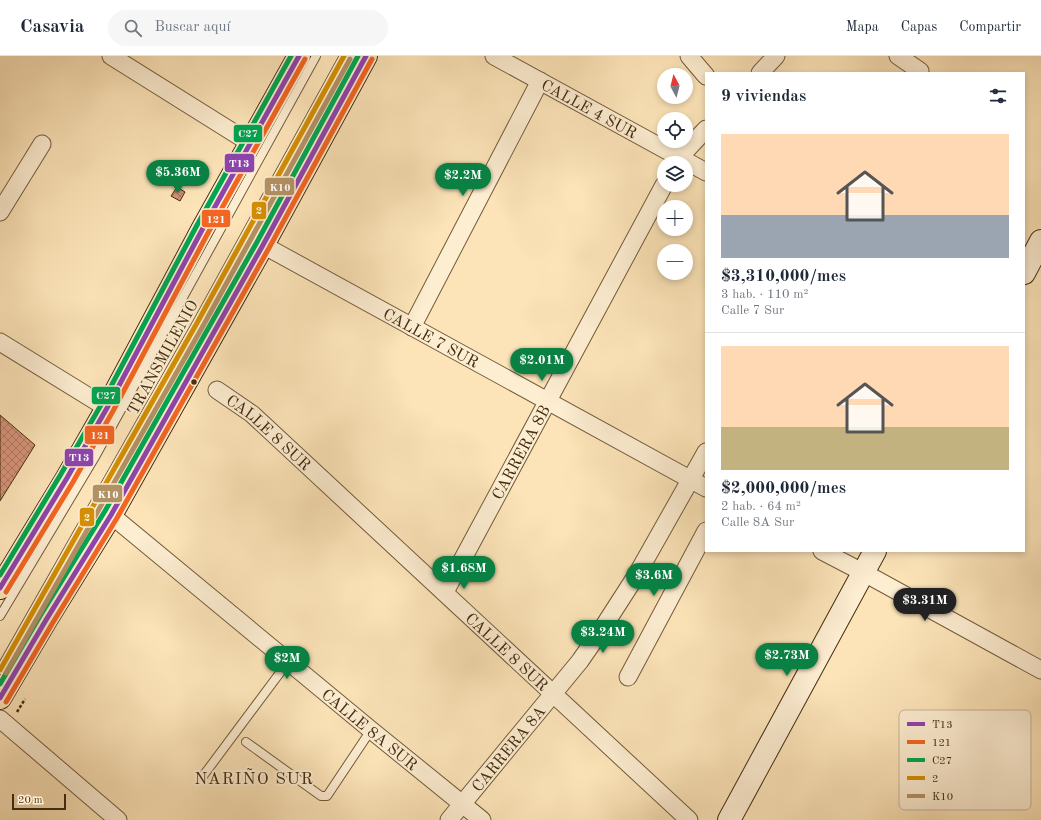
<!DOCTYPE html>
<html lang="es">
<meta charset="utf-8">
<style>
body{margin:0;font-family:"Old Standard TT",serif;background:#f6f6f7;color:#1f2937;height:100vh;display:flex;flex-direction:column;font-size:15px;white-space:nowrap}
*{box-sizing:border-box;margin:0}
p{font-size:13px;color:#747a83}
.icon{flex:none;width:22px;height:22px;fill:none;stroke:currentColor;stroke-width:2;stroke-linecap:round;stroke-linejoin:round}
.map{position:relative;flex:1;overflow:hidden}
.details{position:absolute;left:705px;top:16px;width:320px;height:480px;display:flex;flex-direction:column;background:#fff;border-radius:0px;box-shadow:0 2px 6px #0003}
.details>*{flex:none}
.needle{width:26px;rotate:353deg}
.fabs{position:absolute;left:657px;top:12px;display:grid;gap:8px}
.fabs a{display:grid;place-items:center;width:36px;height:36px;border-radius:50%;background:#fff;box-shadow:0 2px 6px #0003;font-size:20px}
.scale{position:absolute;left:12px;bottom:10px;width:54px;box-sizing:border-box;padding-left:4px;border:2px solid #442d11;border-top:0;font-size:11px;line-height:14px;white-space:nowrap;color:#442d11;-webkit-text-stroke:3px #fdedd1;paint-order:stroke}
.price{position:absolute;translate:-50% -34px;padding:0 9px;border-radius:14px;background:#0b8043;color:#fff;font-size:13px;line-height:26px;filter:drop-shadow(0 1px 2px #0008)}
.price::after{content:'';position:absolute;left:50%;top:24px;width:12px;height:9px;margin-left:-6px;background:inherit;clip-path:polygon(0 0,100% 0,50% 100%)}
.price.selected{background:#222;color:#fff}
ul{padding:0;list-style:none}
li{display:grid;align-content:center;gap:8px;height:212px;padding:0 16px}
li+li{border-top:1px solid #e0e1e3}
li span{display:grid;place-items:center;height:124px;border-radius:0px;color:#555}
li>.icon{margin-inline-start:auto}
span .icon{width:72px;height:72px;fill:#fffc;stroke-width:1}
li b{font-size:17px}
h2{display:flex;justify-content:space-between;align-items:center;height:48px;padding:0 16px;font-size:17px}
header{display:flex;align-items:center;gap:24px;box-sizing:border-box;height:56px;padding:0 20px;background:#fff;border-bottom:1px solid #e0e1e3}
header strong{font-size:19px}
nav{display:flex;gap:22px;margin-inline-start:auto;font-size:14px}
.search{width:280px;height:36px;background:#f6f6f7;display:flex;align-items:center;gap:10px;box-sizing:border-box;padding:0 14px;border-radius:22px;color:#747a83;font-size:15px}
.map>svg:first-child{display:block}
.building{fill:url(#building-cross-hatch);stroke:#442d11}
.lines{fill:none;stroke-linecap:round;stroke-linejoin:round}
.service-casing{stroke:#725b3b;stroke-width:10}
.minor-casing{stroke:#725b3b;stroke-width:19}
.secondary-casing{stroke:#442d11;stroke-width:24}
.primary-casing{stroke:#442d11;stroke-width:24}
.path{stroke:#442d11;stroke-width:2.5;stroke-dasharray:3 2;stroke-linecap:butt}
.service{stroke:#fdedd1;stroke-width:8}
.minor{stroke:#fdedd1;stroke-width:17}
.secondary{stroke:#fdedd1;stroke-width:22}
.primary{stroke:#fce4b8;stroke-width:22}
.bus-1-casing{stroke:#fdedd1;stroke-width:8}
.bus-2-casing{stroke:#fdedd1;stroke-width:8}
.bus-3-casing{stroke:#fdedd1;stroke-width:8}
.bus-4-casing{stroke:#fdedd1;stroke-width:8}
.bus-5-casing{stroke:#fdedd1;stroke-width:8}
.bus-1{stroke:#8e44ad;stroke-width:5}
.bus-2{stroke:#f26522;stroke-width:5}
.bus-3{stroke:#00a651;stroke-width:5}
.bus-4{stroke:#d38e03;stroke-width:5}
.bus-5{stroke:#b29165;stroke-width:5}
.bus-dot{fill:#442d11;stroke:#fdedd1;stroke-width:1.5}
.labels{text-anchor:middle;stroke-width:4;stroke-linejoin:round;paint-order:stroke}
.street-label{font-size:16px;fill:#442d11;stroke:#fdedd1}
.neighbourhood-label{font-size:17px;letter-spacing:1px;fill:#442d11;stroke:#fdedd1}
.key{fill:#fdedd1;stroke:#c6b397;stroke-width:1}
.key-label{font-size:11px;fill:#442d11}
.line-badge{stroke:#fdedd1;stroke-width:1.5}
.badge-label{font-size:11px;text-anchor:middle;font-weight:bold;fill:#fff}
</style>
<header>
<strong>Casavia</strong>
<div class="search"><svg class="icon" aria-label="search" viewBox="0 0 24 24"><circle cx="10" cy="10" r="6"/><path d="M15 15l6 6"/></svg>Buscar aquí</div>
<nav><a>Mapa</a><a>Capas</a><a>Compartir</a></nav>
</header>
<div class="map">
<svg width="1041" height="764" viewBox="0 0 1041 764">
<defs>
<pattern id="building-cross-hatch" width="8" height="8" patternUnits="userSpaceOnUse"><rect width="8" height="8" fill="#d7947a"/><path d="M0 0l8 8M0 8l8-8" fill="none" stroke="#b07963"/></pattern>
</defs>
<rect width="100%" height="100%" fill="#fce4b8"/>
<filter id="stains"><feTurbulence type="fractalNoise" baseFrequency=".005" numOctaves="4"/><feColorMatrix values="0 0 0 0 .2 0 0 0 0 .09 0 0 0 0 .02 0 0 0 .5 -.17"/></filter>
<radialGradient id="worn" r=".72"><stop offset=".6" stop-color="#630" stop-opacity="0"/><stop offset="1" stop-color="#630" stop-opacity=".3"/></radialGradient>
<g class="building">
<polygon points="177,131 185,136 180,145 171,140"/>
<polygon points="0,359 35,389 0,445"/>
</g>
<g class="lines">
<g class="service-casing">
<g id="service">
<polyline points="0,560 95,401 316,0"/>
<polyline points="0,614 197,267 344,0"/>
<polyline points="246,686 321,740 327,740 371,674"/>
<polyline points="203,720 288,606"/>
</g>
</g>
<g class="minor-casing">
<g id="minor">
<polyline points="111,0 250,87"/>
<path id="s1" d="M 494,0 L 706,116"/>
<polyline points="689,0 706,20"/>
<polyline points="898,0 920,15 919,17"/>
<polyline points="760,17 776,0"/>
<polyline points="676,107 679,102 706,73"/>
<polyline points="0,156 42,88"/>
<path id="s2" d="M 263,189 L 706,432"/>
<polyline points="412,271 540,25"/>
<polyline points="0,286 107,352"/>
<path id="s3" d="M 217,334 L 252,358 L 689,764"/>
<path id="s4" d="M 111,459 L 371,674 L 482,764"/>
<polyline points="822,495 868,519 1041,614"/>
<path id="s5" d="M 445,536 L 664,129"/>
<polyline points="628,621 706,475"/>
<polyline points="0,663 118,764"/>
<path id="s6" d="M 449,764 L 580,605 L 600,576 L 636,520 L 706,396"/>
</g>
</g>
<g class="secondary-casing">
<g id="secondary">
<polyline points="1024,217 1041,185"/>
<polyline points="729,764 875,495"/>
</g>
</g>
<g class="primary-casing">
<g id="primary">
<polyline points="0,532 67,422 107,352 202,174 299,0"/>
<polyline points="0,642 46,564 111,459 263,189 366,0"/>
</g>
</g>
<polyline class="path" points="17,656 25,643"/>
<use href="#service" class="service"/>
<use href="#minor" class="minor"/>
<use href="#secondary" class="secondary"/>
<use href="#primary" class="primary"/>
<g class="bus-1-casing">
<g id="bus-1">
<polyline points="0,532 67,422 107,352 202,174 299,0"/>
<polyline points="0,642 46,564 111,459 263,189 366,0"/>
</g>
</g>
<g class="bus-2-casing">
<g id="bus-2">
<polyline points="6,536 73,426 113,355 208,177 305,3"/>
<polyline points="6,646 52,568 117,462 269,192 372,3"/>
</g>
</g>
<g class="bus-3-casing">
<g id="bus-3">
<polyline points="0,519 61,418 101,349 196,171 291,0"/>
<polyline points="0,628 40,560 105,455 257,186 358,0"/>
</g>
</g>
<g class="bus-4-casing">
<polyline id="bus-4" points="0,614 197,267 344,0"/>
</g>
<g class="bus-5-casing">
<polyline id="bus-5" points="6,617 203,270 350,3"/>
</g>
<use href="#bus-1" class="bus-1"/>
<use href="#bus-2" class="bus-2"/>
<use href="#bus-3" class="bus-3"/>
<use href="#bus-4" class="bus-4"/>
<use href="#bus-5" class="bus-5"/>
</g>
<circle class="bus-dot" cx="194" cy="326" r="3.5"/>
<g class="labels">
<g class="street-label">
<text dy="6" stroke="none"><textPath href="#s1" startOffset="109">CALLE 4 SUR</textPath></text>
<text dy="6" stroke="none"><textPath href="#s2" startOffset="192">CALLE 7 SUR</textPath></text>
<text transform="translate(162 301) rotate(-61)" y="6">TRANSMILENIO</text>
<text dy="6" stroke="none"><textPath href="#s3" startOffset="67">CALLE 8 SUR</textPath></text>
<text dy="6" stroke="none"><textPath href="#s5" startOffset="159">CARRERA 8B</textPath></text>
<text dy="6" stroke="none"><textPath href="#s3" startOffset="391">CALLE 8 SUR</textPath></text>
<text dy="6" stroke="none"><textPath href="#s4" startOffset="336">CALLE 8A SUR</textPath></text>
<text dy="6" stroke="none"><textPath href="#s6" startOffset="93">CARRERA 8A</textPath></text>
</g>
<g class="neighbourhood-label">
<text x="254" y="728">NARIÑO SUR</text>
</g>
</g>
<rect x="899" y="654" width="132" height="100" rx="6" class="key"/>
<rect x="907" y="666" width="18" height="4" fill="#8e44ad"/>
<rect x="907" y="684" width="18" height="4" fill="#f26522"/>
<rect x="907" y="702" width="18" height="4" fill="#00a651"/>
<rect x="907" y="720" width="18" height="4" fill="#d38e03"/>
<rect x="907" y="738" width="18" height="4" fill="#b29165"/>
<g class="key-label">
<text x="932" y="672">T13</text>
<text x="932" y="690">121</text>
<text x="932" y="708">C27</text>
<text x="932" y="726">2</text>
<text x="932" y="744">K10</text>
</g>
<g class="line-badge">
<rect x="233" y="68" width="30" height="19" rx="4" fill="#00a651"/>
<rect x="224" y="97" width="31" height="20" rx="4" fill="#8e44ad"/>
<rect x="264" y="121" width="31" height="19" rx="4" fill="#b29165"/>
<rect x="251" y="145" width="16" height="19" rx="4" fill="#d38e03"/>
<rect x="201" y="153" width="30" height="19" rx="4" fill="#f26522"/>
<rect x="91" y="330" width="30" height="19" rx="4" fill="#00a651"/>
<rect x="84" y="369" width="31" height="20" rx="4" fill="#f26522"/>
<rect x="64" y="392" width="30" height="19" rx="4" fill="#8e44ad"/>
<rect x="92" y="428" width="31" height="19" rx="4" fill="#b29165"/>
<rect x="79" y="451" width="16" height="20" rx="4" fill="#d38e03"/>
</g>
<g class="badge-label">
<text x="248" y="81">C27</text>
<text x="239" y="111">T13</text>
<text x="280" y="135">K10</text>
<text x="259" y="158">2</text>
<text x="216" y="167">121</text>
<text x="106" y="343">C27</text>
<text x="100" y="383">121</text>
<text x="79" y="405">T13</text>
<text x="108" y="442">K10</text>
<text x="87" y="465">2</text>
</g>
<rect width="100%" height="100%" filter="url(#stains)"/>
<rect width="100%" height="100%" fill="url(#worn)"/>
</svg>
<div class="fabs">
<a><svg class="needle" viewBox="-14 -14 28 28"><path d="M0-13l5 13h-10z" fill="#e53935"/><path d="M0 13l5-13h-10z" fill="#747a83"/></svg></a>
<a><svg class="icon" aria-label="locate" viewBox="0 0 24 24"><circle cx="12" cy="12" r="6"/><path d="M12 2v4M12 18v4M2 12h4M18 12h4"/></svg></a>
<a><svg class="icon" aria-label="layers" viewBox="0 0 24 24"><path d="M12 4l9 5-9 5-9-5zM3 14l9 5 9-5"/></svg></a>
<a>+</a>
<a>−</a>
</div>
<div class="scale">20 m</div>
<b class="price" style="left:178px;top:138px">$5.36M</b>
<b class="price" style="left:463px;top:141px">$2.2M</b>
<b class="price" style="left:542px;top:326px">$2.01M</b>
<b class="price" style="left:464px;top:534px">$1.68M</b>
<b class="price" style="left:654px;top:541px">$3.6M</b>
<b class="price selected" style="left:925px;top:566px">$3.31M</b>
<b class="price" style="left:603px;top:598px">$3.24M</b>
<b class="price" style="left:787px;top:621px">$2.73M</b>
<b class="price" style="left:287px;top:624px">$2M</b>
<section class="details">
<h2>9 viviendas<svg class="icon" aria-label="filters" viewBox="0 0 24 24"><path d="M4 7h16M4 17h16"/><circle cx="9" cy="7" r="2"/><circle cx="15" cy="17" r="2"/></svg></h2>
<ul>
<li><span style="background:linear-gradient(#ffd9b3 65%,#9aa5b1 0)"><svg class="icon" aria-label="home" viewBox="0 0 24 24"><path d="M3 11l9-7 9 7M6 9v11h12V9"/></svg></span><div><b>$3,310,000/mes</b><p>3 hab. · 110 m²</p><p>Calle 7 Sur</p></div></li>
<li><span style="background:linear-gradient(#ffd9b3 65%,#c2b280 0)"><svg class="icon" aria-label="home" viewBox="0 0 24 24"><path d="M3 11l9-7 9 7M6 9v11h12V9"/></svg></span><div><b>$2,000,000/mes</b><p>2 hab. · 64 m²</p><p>Calle 8A Sur</p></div></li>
</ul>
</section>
</div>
